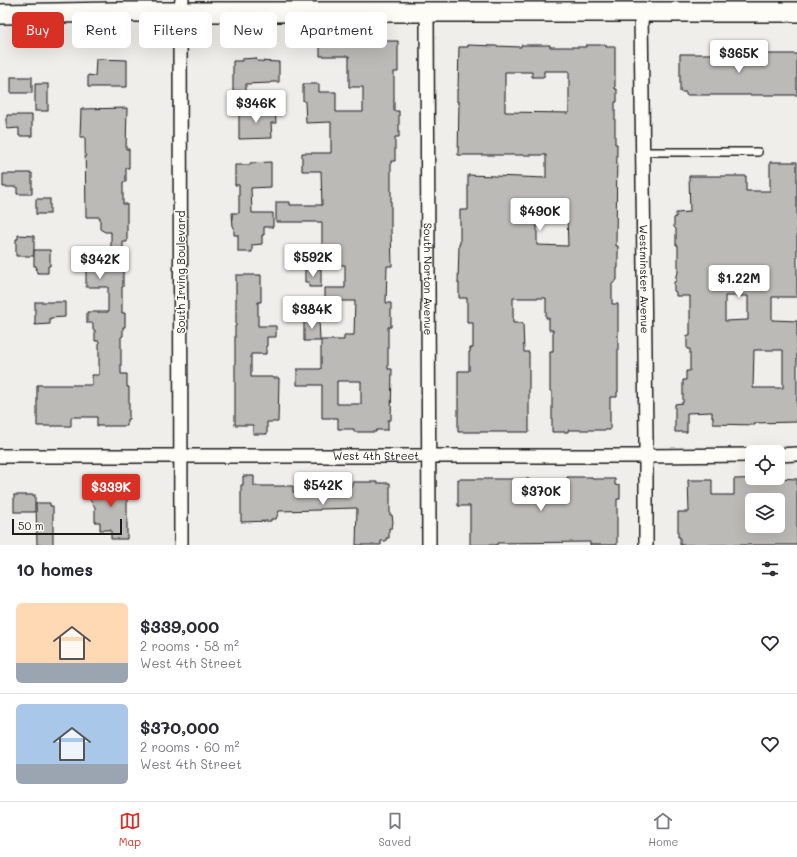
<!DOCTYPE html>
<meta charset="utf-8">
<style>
body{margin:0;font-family:Mali,sans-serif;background:#f2f2f3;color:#2b2b33;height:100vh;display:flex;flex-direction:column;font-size:15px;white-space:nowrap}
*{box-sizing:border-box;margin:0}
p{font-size:13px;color:#7c7c81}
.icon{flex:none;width:22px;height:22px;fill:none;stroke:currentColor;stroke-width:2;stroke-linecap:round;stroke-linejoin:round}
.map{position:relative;height:545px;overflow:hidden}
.side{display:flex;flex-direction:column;background:#fff;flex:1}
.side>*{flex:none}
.banner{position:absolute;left:12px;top:12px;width:400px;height:36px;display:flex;gap:8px}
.buttons{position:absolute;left:745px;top:445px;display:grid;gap:8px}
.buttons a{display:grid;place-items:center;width:40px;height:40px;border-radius:6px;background:#fff;box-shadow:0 4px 16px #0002;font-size:20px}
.scale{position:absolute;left:12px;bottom:10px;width:110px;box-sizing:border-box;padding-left:4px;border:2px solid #1c1c1c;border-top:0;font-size:11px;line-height:14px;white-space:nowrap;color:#1c1c1c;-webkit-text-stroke:3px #fdfcf7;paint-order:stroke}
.price{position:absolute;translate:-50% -34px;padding:0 9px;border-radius:4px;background:#fff;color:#222;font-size:13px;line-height:26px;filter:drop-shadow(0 1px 2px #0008)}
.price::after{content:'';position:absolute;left:50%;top:24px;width:12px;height:9px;margin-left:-6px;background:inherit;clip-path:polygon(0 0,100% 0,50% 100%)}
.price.current{background:#d93025;color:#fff}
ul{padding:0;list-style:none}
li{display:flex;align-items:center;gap:12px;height:100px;padding:0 16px}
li+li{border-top:1px solid #e1e1e2}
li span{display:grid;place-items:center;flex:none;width:112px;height:80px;border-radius:6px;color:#555}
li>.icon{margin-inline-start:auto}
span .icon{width:48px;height:48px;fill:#fffc;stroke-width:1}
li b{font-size:17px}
h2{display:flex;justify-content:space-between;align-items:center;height:48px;padding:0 16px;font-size:17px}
.chip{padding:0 14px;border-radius:6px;background:#fff;box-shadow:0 4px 16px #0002;font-size:14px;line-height:36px}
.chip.current{background:#d93025;color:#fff}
.menu{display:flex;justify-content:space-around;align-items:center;height:56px;border-top:1px solid #e1e1e2;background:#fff;font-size:11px;color:#7c7c81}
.menu a{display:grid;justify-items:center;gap:2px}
.menu .current{color:#d93025}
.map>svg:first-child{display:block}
.building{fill:#bbbab6;stroke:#1c1c1c;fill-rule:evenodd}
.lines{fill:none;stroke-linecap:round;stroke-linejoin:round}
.service-casing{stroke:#1c1c1c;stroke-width:10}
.minor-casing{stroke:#1c1c1c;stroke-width:16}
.secondary-casing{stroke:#1c1c1c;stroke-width:22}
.service{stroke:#fdfcf7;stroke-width:7}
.minor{stroke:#fdfcf7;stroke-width:13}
.secondary{stroke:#fdfcf7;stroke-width:19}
.labels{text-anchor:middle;stroke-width:3;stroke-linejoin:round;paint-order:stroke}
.street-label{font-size:11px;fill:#1c1c1c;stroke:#fdfcf7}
</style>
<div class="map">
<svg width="797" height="545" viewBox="0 0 797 545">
<rect width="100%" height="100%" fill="#f0eeea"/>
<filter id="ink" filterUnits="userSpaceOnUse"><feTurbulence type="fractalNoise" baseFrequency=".025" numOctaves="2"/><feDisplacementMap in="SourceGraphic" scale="8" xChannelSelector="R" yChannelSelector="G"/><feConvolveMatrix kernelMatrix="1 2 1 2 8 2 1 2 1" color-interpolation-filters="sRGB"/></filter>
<g filter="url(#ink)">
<g class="building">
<path d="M 354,41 L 398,41 L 398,72 L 394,72 L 394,111 L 399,111 L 399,137 L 395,137 L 395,161 L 391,161 L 391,230 L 392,266 L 387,266 L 386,303 L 391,303 L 391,327 L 388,327 L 388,369 L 392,369 L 391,420 L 388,420 L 388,430 L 376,430 L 376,432 L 354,432 L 354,429 L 338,429 L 338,418 L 322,418 L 322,385 L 297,385 L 297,369 L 321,369 L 321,340 L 344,340 L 344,335 L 354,335 L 355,301 L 325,301 L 325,288 L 345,288 L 345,265 L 322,265 L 322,222 L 276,222 L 276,202 L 290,202 L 290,205 L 322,205 L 321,171 L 302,171 L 302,153 L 331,153 L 331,122 L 306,123 L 305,101 L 303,101 L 303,84 L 319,84 L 319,92 L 336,92 L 336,112 L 363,112 L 363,87 L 349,87 L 349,56 L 320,56 L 320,42 ZM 337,381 L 361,381 L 361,404 L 337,404 Z"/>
<path d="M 468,45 L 521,47 L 521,45 L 550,45 L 550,47 L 586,47 L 586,45 L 606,45 L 606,47 L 615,47 L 615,89 L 617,89 L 617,102 L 615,102 L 615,144 L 617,144 L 616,246 L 618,246 L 618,268 L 617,268 L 617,280 L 612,284 L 612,304 L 618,304 L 618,392 L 617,392 L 617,397 L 610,397 L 610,430 L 568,430 L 568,432 L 552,432 L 552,391 L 550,391 L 550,352 L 553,352 L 553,330 L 549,330 L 549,318 L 546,318 L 546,298 L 513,298 L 513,323 L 523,323 L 524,352 L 529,352 L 529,432 L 458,432 L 458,371 L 469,371 L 469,352 L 470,352 L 470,348 L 473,348 L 473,323 L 467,323 L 467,298 L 459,298 L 459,283 L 458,283 L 459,244 L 460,244 L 460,210 L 468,210 L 468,175 L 546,178 L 546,155 L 458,155 L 459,102 L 457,102 L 457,89 L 458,89 L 459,47 L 468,47 ZM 544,71 L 569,71 L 569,113 L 505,112 L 505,72 L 532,72 L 532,77 L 544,77 ZM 537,216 L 567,216 L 568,246 L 537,245 Z"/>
<polygon points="680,54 797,54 797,95 686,95 686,92 680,92"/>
<polygon points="256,58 257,61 279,62 279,82 271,82 271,83 246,84 246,91 233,91 233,61 242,61 242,59"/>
<polygon points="96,59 127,60 127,87 88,87 88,75 95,76"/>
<rect x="11" y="77" width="21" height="16"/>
<rect x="35" y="84" width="13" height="27"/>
<polygon points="127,108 126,149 129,149 129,168 126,168 126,182 123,182 123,204 127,204 127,242 123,242 123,287 122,287 122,313 125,313 125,327 123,327 123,336 121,337 121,374 127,374 127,387 129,387 129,419 127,419 127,426 97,426 97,417 71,417 71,426 37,426 37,385 92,385 92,375 99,375 99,341 95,341 95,330 93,330 93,323 87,323 87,312 108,312 108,287 86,287 86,258 111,257 111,232 105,232 100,229 100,217 86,217 85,137 80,137 81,109"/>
<polygon points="275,110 276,123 271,123 272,138 239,139 239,111"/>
<polygon points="7,115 32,115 32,136 19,136 19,128 7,129"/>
<polygon points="271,162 271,187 251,188 252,213 273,213 273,227 264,227 264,235 262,235 262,244 252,245 252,252 238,252 238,235 234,235 234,227 233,227 232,213 239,213 239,185 235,185 235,165 250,165 250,163"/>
<path d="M 770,162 L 797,162 L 797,297 L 772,297 L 772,320 L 797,321 L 797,422 L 755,423 L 755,425 L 713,424 L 713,417 L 712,417 L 712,412 L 687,413 L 687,432 L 675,432 L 675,404 L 683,403 L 683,380 L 686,380 L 686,371 L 690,371 L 690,349 L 687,349 L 687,336 L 690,336 L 690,296 L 676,296 L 676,292 L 674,291 L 674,282 L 676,281 L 676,275 L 678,273 L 678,245 L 676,245 L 676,229 L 674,227 L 674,218 L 676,217 L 676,213 L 690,212 L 689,176 L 746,176 L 746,191 L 770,191 ZM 725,296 L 748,296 L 748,320 L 725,321 ZM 754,350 L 783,350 L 783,388 L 753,388 Z"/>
<polygon points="17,173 32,173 32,194 17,194 17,187 3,187 3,174 17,174"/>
<rect x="36" y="199" width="14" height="15"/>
<polygon points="18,235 34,236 34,256 16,256 16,239 18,239"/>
<polygon points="34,250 50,250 50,266 48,266 48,273 37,273 36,266 34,266"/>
<polygon points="305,269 321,269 321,287 309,287 309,282 305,282"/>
<polygon points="236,275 261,275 261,302 258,302 258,326 276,326 276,337 267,337 267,346 266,346 266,354 251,354 251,377 273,377 273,378 279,378 278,422 267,422 267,434 253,434 253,425 235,425 235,326 236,326"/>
<polygon points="35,302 65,302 65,317 50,318 50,324 35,325"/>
<polygon points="304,318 319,318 320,341 304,341"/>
<polygon points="243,476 254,476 254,486 293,486 293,492 320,492 320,496 350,496 350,486 352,486 352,482 377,482 377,483 390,483 390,515 392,515 393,522 392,528 389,528 389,538 386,538 386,541 381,541 381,545 356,545 357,508 320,509 320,510 279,511 276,519 271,519 271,521 241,522 241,485 243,485"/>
<polygon points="567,477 592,477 592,479 615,479 615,485 620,486 620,499 617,499 617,545 590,545 590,542 497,543 497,545 470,545 470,506 458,506 458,479 529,479 529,491 564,491 565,482 567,482"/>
<path d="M 778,478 L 797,479 L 797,545 L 680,545 L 680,537 L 678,537 L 678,512 L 689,512 L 688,480 L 712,480 L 712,495 L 734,495 L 734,479 ZM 752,500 L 778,500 L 778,526 L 752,526 Z"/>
<polygon points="94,485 127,485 127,539 111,539 111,530 100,530 100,522 95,522 95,507 87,496 87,486 94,486"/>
<rect x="14" y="495" width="21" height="17"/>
<polygon points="36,503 50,503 50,506 53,506 53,545 37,545"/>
</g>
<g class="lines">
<g class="service-casing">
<polyline id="service" points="642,152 758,152"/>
</g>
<g class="minor-casing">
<g id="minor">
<path id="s1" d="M 427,12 L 429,545"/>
<path id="s2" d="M 641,12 L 646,438 L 646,545"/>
<polyline points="778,455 797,454"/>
<path id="s3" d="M 0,456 L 646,456 L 752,455"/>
<polyline points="181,545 180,12 182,0"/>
</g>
</g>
<g class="secondary-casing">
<polyline id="secondary" points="0,14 115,12 797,12"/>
</g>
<use href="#service" class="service"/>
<use href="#minor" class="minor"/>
<use href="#secondary" class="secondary"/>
</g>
</g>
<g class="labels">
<g class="street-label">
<text transform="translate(181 272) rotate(-90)" y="4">South Irving Boulevard</text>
<text dy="4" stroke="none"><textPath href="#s1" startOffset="267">South Norton Avenue</textPath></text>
<text dy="4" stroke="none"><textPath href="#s2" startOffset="267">Westminster Avenue</textPath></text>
<text dy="4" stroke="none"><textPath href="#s3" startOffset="376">West 4th Street</textPath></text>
</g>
</g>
</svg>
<div class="buttons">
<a><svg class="icon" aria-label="locate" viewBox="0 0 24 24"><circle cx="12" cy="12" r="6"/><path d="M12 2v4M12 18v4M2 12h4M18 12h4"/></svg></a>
<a><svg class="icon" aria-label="layers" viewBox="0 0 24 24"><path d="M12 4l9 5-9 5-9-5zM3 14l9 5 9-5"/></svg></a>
</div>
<div class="scale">50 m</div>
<b class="price" style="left:739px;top:74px">$365K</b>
<b class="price" style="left:256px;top:124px">$346K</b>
<b class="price" style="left:540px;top:232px">$490K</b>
<b class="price" style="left:313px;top:278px">$592K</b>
<b class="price" style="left:100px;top:280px">$342K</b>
<b class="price" style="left:739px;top:299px">$1.22M</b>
<b class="price" style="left:312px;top:330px">$384K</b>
<b class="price" style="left:323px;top:506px">$542K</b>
<b class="price current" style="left:111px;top:508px">$339K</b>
<b class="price" style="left:541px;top:512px">$370K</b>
<div class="banner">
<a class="chip current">Buy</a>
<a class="chip">Rent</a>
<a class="chip">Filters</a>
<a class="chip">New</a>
<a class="chip">Apartment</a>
</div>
</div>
<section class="side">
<h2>10 homes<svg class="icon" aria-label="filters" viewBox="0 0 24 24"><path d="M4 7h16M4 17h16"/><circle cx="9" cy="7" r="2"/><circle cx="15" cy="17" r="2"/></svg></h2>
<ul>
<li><span style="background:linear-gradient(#ffd9b3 75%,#9aa5b1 0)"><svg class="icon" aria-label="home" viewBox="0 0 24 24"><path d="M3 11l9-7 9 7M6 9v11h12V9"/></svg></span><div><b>$339,000</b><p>2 rooms · 58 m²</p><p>West 4th Street</p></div><svg class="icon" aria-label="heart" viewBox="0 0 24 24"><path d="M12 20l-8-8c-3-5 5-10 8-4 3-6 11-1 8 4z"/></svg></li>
<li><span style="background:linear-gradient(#a9c7e8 75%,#9aa5b1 0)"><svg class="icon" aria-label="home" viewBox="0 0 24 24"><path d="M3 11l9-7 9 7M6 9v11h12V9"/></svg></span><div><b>$370,000</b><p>2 rooms · 60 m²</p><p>West 4th Street</p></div><svg class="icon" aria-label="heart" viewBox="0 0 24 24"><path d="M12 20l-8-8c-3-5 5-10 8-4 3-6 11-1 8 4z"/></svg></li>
</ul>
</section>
<nav class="menu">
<a class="current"><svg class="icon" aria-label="map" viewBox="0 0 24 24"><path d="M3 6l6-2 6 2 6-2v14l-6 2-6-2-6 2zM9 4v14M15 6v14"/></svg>Map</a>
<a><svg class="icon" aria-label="saved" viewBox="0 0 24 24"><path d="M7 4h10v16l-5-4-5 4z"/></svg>Saved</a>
<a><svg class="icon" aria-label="home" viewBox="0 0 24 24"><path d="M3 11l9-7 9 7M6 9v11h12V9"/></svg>Home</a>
</nav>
